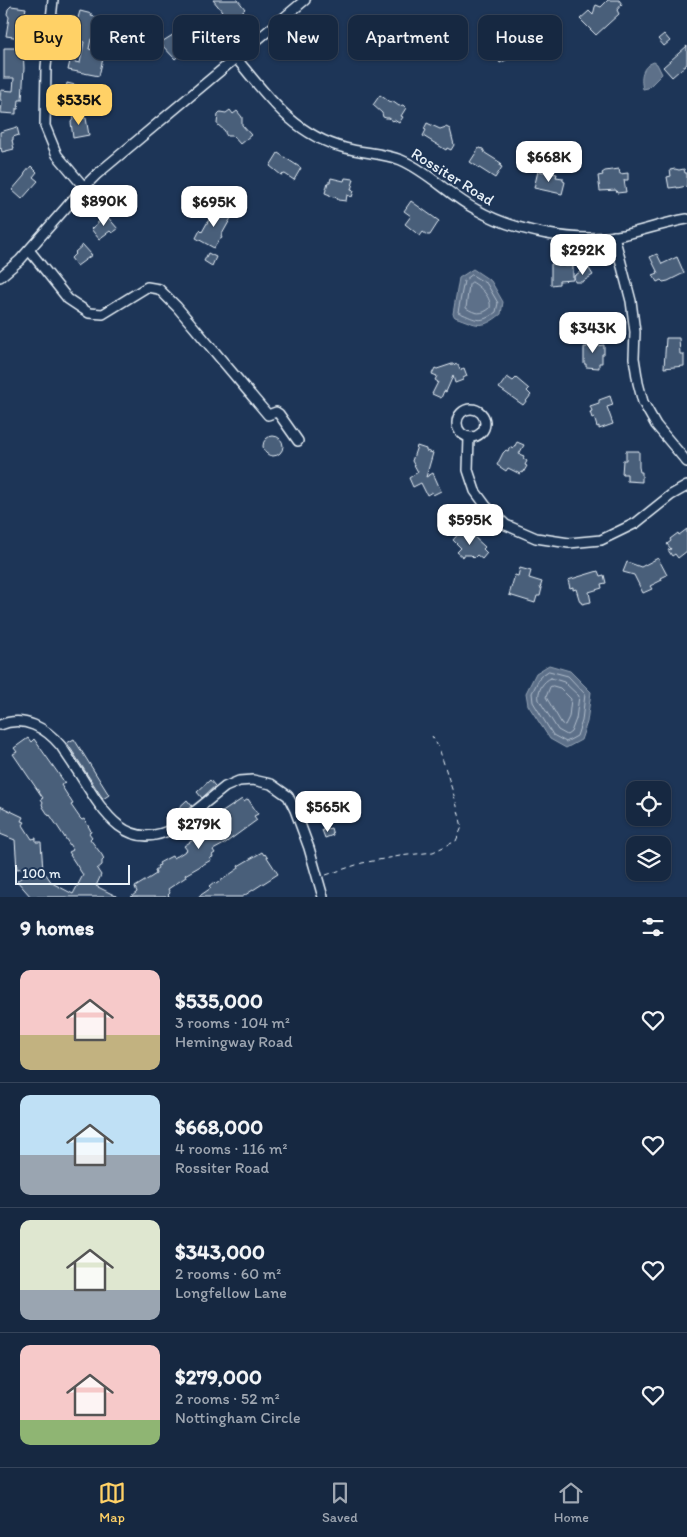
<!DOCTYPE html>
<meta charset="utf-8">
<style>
body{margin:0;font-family:Itim,sans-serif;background:#23344c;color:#f1f3f6;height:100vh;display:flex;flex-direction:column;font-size:19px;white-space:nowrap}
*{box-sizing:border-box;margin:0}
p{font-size:16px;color:#9ea6b1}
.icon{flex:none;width:28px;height:28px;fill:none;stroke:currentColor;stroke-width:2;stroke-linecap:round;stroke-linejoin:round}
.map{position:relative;height:897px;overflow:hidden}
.panel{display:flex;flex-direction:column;background:#162841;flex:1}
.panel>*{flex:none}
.hud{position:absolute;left:15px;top:15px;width:658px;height:45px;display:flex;gap:10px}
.tools{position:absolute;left:626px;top:781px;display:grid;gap:10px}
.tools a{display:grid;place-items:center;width:45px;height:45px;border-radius:10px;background:#162841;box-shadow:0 1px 4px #0004,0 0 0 1px #35445a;font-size:25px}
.scale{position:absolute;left:15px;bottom:12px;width:115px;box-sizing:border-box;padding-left:5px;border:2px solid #e8f1f8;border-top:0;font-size:14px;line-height:18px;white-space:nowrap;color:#e8f1f8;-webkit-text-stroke:4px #1d3557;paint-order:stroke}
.price{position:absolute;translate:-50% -42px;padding:0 11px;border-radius:10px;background:#fff;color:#222;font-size:16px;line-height:32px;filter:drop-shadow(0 1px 2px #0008)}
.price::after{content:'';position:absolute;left:50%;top:30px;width:15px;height:11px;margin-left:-8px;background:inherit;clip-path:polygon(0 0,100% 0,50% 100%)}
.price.current{background:#ffd166;color:#111}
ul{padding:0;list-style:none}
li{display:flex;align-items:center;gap:15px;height:125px;padding:0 20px}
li+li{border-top:1px solid #35445a}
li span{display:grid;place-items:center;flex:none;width:140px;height:100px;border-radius:10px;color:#555}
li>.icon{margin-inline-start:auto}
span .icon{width:60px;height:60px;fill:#fffc;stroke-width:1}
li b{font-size:21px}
h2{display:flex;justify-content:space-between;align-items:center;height:60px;padding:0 20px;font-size:21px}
.pill{padding:0 18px;border-radius:10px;background:#162841;box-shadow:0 1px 4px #0004,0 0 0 1px #35445a;font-size:18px;line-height:45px}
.pill.current{background:#ffd166;color:#111}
.dock{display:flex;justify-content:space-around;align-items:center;height:70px;border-top:1px solid #35445a;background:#162841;font-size:14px;color:#9ea6b1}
.dock a{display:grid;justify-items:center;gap:2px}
.dock .current{color:#ffd166}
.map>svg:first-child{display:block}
.water{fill:#5d7089;stroke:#95a4b5}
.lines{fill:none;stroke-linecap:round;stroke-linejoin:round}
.shore{stroke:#b0bdcc;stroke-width:1}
.building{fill:#495e7a;stroke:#e8f1f8}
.minor-casing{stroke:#e8f1f8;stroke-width:12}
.path{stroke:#e8f1f8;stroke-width:1;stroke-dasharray:5 4;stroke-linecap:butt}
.minor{stroke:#1d3557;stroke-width:9}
.labels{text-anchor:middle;stroke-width:4;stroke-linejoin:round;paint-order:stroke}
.street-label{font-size:16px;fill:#e8f1f8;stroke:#1d3557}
</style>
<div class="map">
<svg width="687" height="897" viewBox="0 0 687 897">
<rect width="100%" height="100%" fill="#1d3557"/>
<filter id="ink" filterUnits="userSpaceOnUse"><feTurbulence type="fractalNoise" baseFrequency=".02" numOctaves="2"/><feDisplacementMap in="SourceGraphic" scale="10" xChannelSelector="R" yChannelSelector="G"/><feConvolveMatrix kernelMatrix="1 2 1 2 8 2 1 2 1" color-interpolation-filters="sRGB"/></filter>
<g filter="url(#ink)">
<g class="water">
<path d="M 654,62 L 657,64 L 662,74 L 648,88 L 643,89 C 640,77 642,66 654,62 Z"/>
<path d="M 473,269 L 491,281 L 503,302 L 501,314 C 481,330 478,325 455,317 L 453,314 L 459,278 Z"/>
<polygon points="549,665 570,671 591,692 587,722 581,740 566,748 550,739 528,705 526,693 536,673"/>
</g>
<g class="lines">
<g class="shore">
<path d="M 472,275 L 487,284 L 498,303 L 496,312 C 480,324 477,320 460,313 L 458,312 L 464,281 Z"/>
<path d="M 472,282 C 481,287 492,298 490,308 C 482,315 475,314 466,308 L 469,285 Z"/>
<polygon points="549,671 568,676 585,694 582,721 577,736 566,742 553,735 533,702 532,693 540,677"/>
<path d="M 551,678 L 564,682 L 579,696 L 576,719 L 571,732 L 567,735 L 558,730 L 539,700 C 537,691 543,681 551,678 Z"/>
<polygon points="553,686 560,688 571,699 569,717 565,725 562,724 546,697 550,687"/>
</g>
</g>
<g class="building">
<polygon points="213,0 238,0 245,9 237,16 237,19 229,23 226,23 223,19 218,19 218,14 222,11"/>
<polygon points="608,0 619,0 622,4 617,10 619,14 596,35 580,19 589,11 593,15 595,7 596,5 601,7"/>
<polygon points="11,6 26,8 24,17 26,17 25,22 27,25 24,28 23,36 21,38 6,36 9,17 7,14 8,9"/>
<polygon points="80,11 92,14 91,16 96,17 95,26 97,30 95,36 91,39 89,49 103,52 104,54 99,76 68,70 70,61 80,63 84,42 72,38"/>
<polygon points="514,28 523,48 520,49 521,51 520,56 514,56 500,63 496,56 492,59 488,51 493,49 492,46 497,44 496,42 506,37 504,32"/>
<polygon points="179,31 190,46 175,59 160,43"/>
<polygon points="317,32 331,43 326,50 323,48 316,58 311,54 307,58 298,51"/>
<polygon points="664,34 670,41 664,46 658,39"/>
<polygon points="687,46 687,64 672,77 663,67"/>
<polygon points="4,48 23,48 24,68 22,100 19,100 18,109 16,109 16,114 1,113 2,103 0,98 1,90 13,91 14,78 4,78"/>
<polygon points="67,83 79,86 78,90 97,93 94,106 66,101 68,93 65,93"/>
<polygon points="380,95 391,103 392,101 399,106 403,105 406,108 401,116 403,117 399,123 394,120 393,121 389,118 386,118 383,117 382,113 373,105"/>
<polygon points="230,110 233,114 237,111 242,117 242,125 251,135 240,144 233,136 227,136 225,133 225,131 217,124 218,114 220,112 226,113"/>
<polygon points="81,111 83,118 86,118 89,135 73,138 71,122 74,118 72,113"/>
<polygon points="427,123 440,129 446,127 450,129 454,145 451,150 447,148 446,150 423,136 426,130 424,129"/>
<polygon points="17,127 19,135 13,137 13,140 12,140 14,149 2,152 1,148 0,149 0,132"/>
<polygon points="479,148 483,149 485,153 501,163 500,166 502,167 495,178 470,162"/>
<polygon points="278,153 301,168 294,180 285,174 281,175 270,166"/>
<polygon points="31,166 37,172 33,177 38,181 22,199 12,190 24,176 25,173"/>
<polygon points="619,169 620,174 628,173 628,180 624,180 626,192 617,193 616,190 600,191 598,176 603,175 602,173 605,171"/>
<polygon points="675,169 679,170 684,169 685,173 687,173 687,186 677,188 677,187 669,188 667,177 671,176 670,170"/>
<polygon points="538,171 557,174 556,177 563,178 563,181 565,182 562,194 534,188"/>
<polygon points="331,178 344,181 345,178 354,179 351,190 354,191 352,197 347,195 346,201 338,200 337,198 330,196 330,195 325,193 328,182 330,182"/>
<polygon points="411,201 439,221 430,235 427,235 423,232 420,236 405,224 411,216 404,211"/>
<polygon points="213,208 231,218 221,236 222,238 219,240 214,248 196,238 200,230 202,232 211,216 208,215"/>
<polygon points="106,215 118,229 112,233 110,231 99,239 91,229"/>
<polygon points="83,245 92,255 77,266 71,258 76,253 75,252"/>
<polygon points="208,253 216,257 212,266 204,261"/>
<polygon points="657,254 662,264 677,257 684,273 668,281 663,282 661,280 657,282 653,275 658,273 650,257"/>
<polygon points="551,264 564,264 564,266 573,266 573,280 559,281 559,284 551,285"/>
<polygon points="588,267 593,275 582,282 575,282 574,276"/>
<polygon points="666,338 679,338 680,354 684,354 684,366 664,368"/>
<polygon points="588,340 596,340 596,346 604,345 604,354 602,354 602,363 599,363 599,368 586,367 586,364 584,364 584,347 587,347"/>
<polygon points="452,364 458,365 460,370 464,368 467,376 463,378 463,380 455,383 453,376 446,392 444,391 441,398 432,394 438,382 435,380 437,376 432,374 435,368 437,369"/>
<polygon points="507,377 513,381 516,378 529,389 527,391 531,395 523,405 499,388"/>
<polygon points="610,396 613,405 607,407 613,424 599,429 599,426 597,427 594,417 592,418 590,412 592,411 590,406 599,403 599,400"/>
<circle cx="273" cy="446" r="10"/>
<polygon points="517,442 524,445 519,454 524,456 523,458 527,461 525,465 527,466 523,473 521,472 520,474 508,468 506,471 497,465 503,453 506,450 508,451 510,447 513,449"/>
<polygon points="417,446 426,449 426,451 433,453 426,477 433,473 441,491 433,495 432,492 427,495 421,483 413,487 409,478 418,472 412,461"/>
<polygon points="626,451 639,451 639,467 640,472 642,472 642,482 627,481 627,474 622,474 623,460 626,460"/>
<polygon points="687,529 687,551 678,558 675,554 672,556 668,550 671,549 667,544 671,541 670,539 678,533 679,535"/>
<polygon points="462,530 471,536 472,535 485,547 483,549 487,553 482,559 477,555 474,558 471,555 464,555 463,557 457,552 461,548 453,540"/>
<polygon points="658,558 667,575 661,578 662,580 650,586 652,589 643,593 634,575 623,572 627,562 641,567"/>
<polygon points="520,568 531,571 529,578 542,582 540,588 542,588 540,596 537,596 535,603 509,595 515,575 518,576"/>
<polygon points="598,571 600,576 604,575 606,583 601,584 602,588 589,592 591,602 582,604 581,602 580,602 576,589 573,590 573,587 570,588 568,580"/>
<polygon points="28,738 31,742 34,739 65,783 61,785 73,804 71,805 80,818 82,820 84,819 90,829 91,832 89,833 92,837 90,839 102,855 104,859 102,861 102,865 97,869 101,875 96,886 118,897 31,897 17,881 35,867 17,869 15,840 0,834 0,806 23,817 21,821 25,822 23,825 32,839 36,838 36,842 41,842 43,870 52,883 73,894 83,875 70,855 71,855 69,852 73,850 52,818 50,815 49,816 43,807 42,804 43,802 41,799 43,798 13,754 17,752 14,748"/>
<polygon points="74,739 109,795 103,799 67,743"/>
<polygon points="210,780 215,786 202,798 197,792"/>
<polygon points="242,799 244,802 248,799 258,814 254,816 257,820 224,844 213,850 215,853 212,855 213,857 210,858 211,860 185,875 186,877 168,889 170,893 168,895 170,897 131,897 137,892 135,887 156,874 155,870 158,868 157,866 160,865 159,863 168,858 172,856 173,858 176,856 176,857 187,850 184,846 199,836 198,833 200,832 198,829 217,818 219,816 218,815"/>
<polygon points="187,800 192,806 178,817 174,812"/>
<polygon points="334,808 336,817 323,821 321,812"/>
<polygon points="331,828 333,835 325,838 322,830"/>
<polygon points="262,852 264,855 265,854 278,874 242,897 198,897 211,888 209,886 214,882 216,884 239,868 238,866"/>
</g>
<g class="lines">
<g class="minor-casing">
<g id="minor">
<polyline points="53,0 46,67 45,126 57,155 84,187"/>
<path d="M 236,58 C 268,97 294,135 345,148 C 363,153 383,153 401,160 C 429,172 450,196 477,210 C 514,231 574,243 617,236 C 640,232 663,223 687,219"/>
<polyline points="614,236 631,301 635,332 634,358 638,383 643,402 656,425 687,462"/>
<polyline points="29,250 68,299 89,313 103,314 147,287 159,289 177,307 268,415 276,412 279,414 298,441"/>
<polyline points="0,277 20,260 84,187 96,175 305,0"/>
<circle cx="471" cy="423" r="14"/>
<polyline points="469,437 468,470 475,491 486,506 506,525 536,538 569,543 601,540 636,523 671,495 687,486"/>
<path d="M 0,725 C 24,715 46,728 61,746 C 68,757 75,767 82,778 C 104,814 128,853 174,828 L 225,787 L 239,781 L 253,780 L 271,784 L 288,796 L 295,810 L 309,848 L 323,897"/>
</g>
</g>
<polyline class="path" points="326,875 362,863 400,856 433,852 456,841 462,827 456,802 439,748 432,736"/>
<use href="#minor" class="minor"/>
</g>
</g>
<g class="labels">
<g class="street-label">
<text transform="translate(453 176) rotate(32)" y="6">Rossiter Road</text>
</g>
</g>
</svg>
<div class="tools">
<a><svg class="icon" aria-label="locate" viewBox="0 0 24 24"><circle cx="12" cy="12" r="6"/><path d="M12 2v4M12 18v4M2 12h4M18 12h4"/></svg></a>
<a><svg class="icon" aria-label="layers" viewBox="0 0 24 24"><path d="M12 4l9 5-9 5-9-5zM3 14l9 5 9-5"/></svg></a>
</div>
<div class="scale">100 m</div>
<b class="price current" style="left:79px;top:126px">$535K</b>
<b class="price" style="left:549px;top:183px">$668K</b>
<b class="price" style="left:104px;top:227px">$890K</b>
<b class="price" style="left:214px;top:228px">$695K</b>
<b class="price" style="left:583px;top:276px">$292K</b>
<b class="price" style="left:593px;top:354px">$343K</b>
<b class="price" style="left:470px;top:546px">$595K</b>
<b class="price" style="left:328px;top:833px">$565K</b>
<b class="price" style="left:199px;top:850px">$279K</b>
<div class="hud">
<a class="pill current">Buy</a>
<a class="pill">Rent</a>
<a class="pill">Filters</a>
<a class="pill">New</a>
<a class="pill">Apartment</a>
<a class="pill">House</a>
</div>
</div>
<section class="panel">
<h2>9 homes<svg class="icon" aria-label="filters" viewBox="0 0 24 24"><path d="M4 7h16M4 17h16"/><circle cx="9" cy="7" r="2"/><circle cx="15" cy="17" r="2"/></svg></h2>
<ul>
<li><span style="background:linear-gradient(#f6c9c9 65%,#c2b280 0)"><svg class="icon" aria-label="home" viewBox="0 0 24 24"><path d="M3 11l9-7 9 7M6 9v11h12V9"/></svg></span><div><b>$535,000</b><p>3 rooms · 104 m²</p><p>Hemingway Road</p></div><svg class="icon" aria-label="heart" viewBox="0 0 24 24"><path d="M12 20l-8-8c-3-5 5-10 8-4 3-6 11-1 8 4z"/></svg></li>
<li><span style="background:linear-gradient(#bfe0f5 60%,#9aa5b1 0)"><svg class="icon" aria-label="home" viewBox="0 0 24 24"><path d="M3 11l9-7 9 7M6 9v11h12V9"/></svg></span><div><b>$668,000</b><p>4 rooms · 116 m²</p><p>Rossiter Road</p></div><svg class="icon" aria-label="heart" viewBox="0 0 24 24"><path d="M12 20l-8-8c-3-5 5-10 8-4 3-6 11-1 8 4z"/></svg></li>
<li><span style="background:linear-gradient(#dfe7d0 70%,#9aa5b1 0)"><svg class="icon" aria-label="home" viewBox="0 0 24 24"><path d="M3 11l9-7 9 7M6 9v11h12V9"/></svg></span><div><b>$343,000</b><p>2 rooms · 60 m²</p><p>Longfellow Lane</p></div><svg class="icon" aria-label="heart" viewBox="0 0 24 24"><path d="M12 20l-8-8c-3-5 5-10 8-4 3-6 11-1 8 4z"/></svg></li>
<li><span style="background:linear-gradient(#f6c9c9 75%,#8fb573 0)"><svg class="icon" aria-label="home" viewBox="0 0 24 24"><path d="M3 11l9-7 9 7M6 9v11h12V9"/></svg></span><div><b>$279,000</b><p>2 rooms · 52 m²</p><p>Nottingham Circle</p></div><svg class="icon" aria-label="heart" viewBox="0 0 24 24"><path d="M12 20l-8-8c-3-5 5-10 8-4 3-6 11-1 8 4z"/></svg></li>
</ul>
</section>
<nav class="dock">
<a class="current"><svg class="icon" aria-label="map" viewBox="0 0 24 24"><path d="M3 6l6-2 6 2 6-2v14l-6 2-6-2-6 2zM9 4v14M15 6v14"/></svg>Map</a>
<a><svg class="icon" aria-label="saved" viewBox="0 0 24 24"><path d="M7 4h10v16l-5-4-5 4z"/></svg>Saved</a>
<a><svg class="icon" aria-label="home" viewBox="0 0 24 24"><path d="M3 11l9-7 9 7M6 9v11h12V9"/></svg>Home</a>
</nav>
